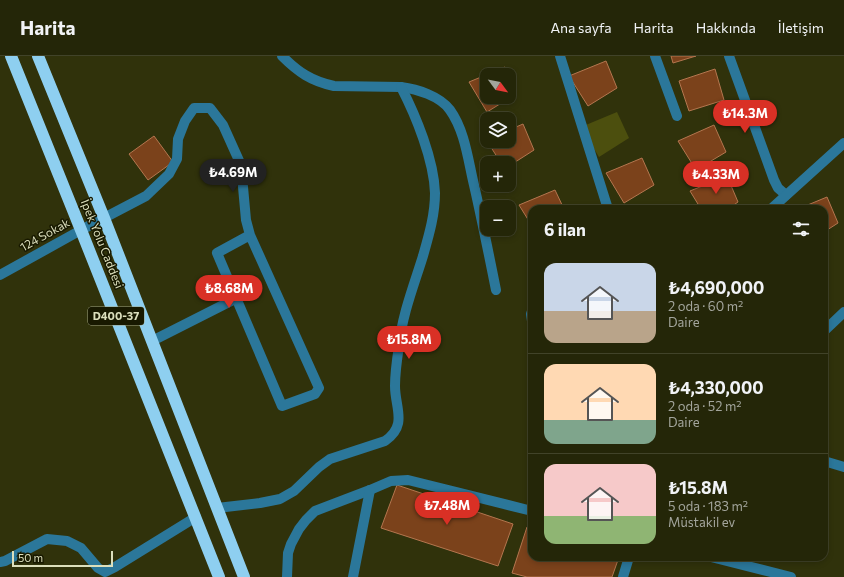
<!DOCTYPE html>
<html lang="tr">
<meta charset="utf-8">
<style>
body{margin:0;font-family:Commissioner,sans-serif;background:#303216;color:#f1f3f6;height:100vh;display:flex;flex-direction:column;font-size:15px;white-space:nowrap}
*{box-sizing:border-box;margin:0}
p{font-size:13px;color:#a3a59c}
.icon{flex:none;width:22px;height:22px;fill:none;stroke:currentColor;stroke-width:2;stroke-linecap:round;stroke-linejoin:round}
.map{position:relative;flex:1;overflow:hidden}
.drawer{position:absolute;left:528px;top:149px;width:300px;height:356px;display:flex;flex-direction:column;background:#242608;border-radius:12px;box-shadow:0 2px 6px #0003,0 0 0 1px #414329}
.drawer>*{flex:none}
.needle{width:26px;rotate:122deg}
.controls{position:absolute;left:480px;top:12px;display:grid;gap:8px}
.controls a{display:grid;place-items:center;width:36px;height:36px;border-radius:8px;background:#242608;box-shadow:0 2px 6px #0003,0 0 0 1px #414329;font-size:20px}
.scale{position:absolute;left:12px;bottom:10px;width:101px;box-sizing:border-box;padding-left:4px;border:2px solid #dcdfbc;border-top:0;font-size:11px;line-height:14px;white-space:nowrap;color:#dcdfbc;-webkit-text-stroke:3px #181900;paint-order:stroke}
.price{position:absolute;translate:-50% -34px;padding:0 9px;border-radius:14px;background:#d93025;color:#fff;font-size:13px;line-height:26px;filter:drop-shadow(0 1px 2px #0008)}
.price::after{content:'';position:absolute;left:50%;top:24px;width:12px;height:9px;margin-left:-6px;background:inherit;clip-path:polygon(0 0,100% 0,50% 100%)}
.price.on{background:#222;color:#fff}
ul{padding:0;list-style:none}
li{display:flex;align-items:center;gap:12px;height:100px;padding:0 16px}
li+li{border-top:1px solid #414329}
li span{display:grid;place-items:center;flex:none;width:112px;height:80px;border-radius:12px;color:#555}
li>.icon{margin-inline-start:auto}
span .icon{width:48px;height:48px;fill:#fffc;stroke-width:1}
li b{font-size:17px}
h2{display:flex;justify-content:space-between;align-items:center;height:48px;padding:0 16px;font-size:17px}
header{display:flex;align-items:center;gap:24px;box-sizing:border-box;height:56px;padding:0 20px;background:#242608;border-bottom:1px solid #414329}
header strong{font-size:19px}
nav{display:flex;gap:22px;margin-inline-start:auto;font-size:14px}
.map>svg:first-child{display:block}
.green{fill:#4c4f0e}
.building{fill:#7b421b;stroke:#b4764f}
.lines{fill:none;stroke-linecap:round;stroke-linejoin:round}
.minor{stroke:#2b779a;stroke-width:10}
.highway{stroke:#8ecff0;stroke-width:12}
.labels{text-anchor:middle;stroke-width:3;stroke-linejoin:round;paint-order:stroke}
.shield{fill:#181900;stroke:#a1a484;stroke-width:1}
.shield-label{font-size:11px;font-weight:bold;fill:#dcdfbc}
.street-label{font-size:12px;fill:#dcdfbc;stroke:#181900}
</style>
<header>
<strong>Harita</strong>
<nav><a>Ana sayfa</a><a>Harita</a><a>Hakkında</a><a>İletişim</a></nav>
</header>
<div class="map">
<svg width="844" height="521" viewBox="0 0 844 521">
<rect width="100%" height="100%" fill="#30320b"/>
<polygon class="green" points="617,56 629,82 599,101 581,71"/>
<g class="building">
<polygon points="671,0 696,0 673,7"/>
<polygon points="606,5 617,32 588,50 569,20"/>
<polygon points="505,11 508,19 487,19 487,41 509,41 509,20 516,38 487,56 469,26"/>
<polygon points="715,13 724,44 689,55 679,25"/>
<polygon points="523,68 534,94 509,110 509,107 501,107 487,85 509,85 509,74"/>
<polygon points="714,69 726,96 696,114 678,85"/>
<polygon points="154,80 173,106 148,124 129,98"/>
<polygon points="642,102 654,129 624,147 606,117"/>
<polygon points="727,120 738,146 728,153 701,153 690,135"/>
<polygon points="555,134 564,153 532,153 532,170 519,149"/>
<polygon points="827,141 838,167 824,176 824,153 798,153"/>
<polygon points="397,429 513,468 498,510 381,472"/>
<polygon points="527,471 532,473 532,501 619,501 612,521 527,521 512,517"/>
</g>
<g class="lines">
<g class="minor">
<path d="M 282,0 C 298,16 311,25 334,30 L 401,31 C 417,33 440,40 450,54 C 465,75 468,104 474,129 C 482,164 489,199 496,234"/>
<polyline points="560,0 608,153"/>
<polyline points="655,0 677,60"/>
<polyline points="729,0 774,124 778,132 786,139"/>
<polyline points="771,153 844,87"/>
<polyline points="0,219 81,174 146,140 169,118 177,103 178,83 185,65 194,52 210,52 223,69 241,109 246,164 250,179 319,332 315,338 282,350 217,197 250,179"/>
<polyline points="532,255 531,258 532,265"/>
<polyline points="824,275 844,256"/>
<polyline points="152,285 237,242"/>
<polyline points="824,405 844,411"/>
<path d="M 217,452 L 260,447 L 280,443 L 294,435 L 319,411 L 330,403 L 385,385 C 408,369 395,352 395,330 C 395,317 397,303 399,290 C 402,259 414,229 423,200 C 429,179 435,159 435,137 C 434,104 416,60 401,31"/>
<polyline points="711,501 791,521"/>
<polyline points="0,506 5,505 47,483 67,485 81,492 98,512 105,516 115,511 196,461"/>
<polyline points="287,521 288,497 291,488 299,473 306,464 315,455 370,434 391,425 408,424 532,455"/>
<polyline points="353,521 370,434"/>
<polyline points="623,521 629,501"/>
</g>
<g class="highway">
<polyline points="11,0 81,174 219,521"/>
<polyline points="38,0 104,162 244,521"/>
</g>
</g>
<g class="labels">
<rect class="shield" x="88" y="251" width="56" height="18" rx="3"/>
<g class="shield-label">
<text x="116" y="264">D400-37</text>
</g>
<g class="street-label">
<text transform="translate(45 179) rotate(-29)" y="4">124 Sokak</text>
<text transform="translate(102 188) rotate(68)" y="4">İpek Yolu Caddesi</text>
</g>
</g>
</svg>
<div class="controls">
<a><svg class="needle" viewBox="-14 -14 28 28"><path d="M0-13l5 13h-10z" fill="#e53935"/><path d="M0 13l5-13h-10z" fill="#a3a59c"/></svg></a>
<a><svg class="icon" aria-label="layers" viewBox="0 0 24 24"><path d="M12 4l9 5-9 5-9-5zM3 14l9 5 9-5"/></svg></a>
<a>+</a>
<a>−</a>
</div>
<div class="scale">50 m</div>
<b class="price" style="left:745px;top:78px">₺14.3M</b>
<b class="price on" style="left:233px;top:137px">₺4.69M</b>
<b class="price" style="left:716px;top:139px">₺4.33M</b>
<b class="price" style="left:229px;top:253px">₺8.68M</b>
<b class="price" style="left:409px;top:304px">₺15.8M</b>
<b class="price" style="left:447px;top:470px">₺7.48M</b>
<section class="drawer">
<h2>6 ilan<svg class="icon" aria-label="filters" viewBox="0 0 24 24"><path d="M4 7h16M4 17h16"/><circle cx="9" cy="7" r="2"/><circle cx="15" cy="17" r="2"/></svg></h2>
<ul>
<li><span style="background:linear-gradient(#c9d6e8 60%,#b9a48a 0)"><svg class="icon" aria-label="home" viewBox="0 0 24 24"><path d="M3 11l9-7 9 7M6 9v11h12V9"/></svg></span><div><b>₺4,690,000</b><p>2 oda · 60 m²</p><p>Daire</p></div></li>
<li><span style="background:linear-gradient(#ffd9b3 70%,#7fa58c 0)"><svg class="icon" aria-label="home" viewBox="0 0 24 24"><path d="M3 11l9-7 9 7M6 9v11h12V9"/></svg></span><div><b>₺4,330,000</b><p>2 oda · 52 m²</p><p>Daire</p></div></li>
<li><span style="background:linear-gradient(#f6c9c9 65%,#8fb573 0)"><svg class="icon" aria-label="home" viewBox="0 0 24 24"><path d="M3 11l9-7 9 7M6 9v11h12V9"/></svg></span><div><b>₺15.8M</b><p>5 oda · 183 m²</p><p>Müstakil ev</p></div></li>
</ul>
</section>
</div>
